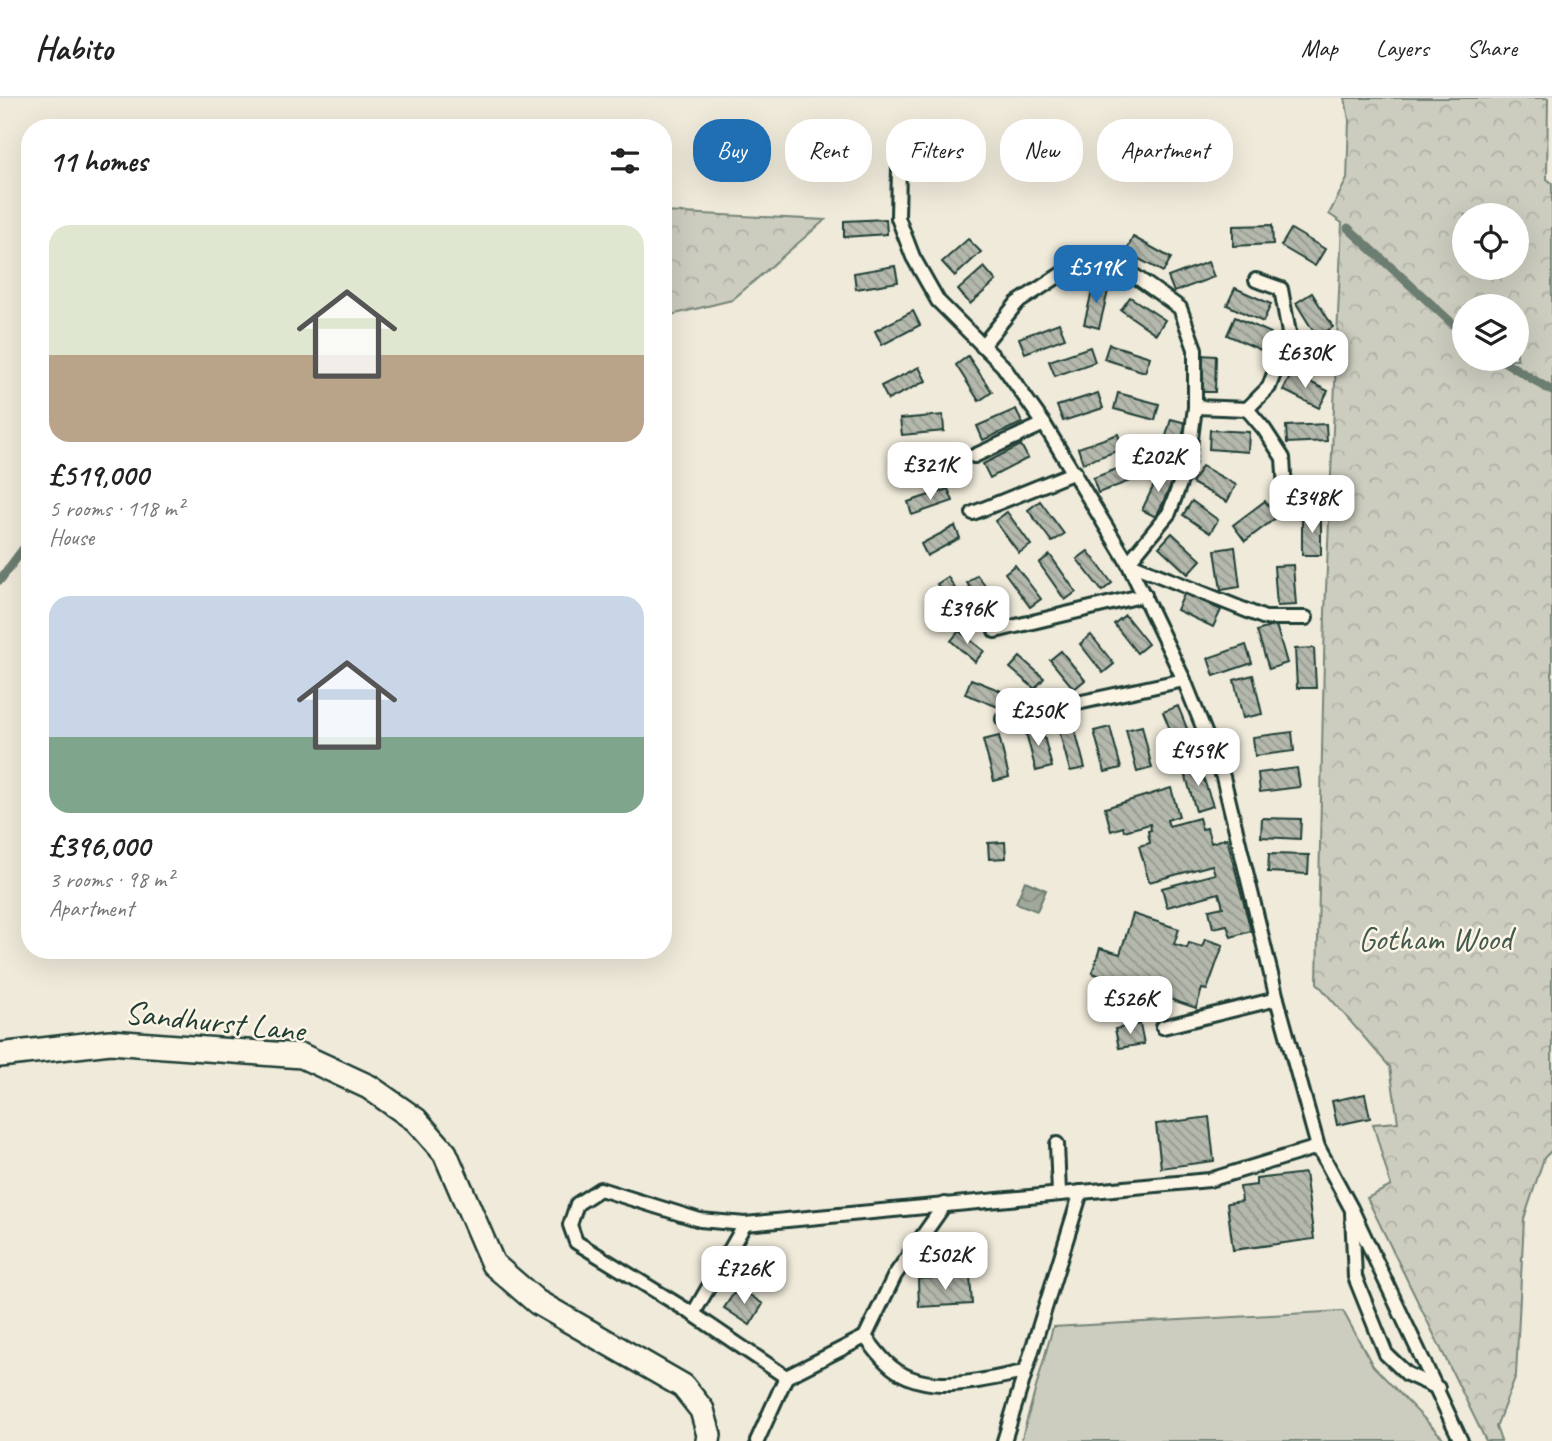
<!DOCTYPE html>
<meta charset="utf-8">
<style>
body{margin:0;font-family:Caveat,sans-serif;background:#f2f2f2;color:#222;height:100vh;display:flex;flex-direction:column;font-size:26px;white-space:nowrap}
*{box-sizing:border-box;margin:0}
p{font-size:23px;color:#767676}
.icon{flex:none;width:38px;height:38px;fill:none;stroke:currentColor;stroke-width:2;stroke-linecap:round;stroke-linejoin:round}
.map{position:relative;flex:1;overflow:hidden}
.sheet{position:absolute;left:21px;top:21px;width:651px;height:840px;display:flex;flex-direction:column;background:#fff;border-radius:28px;box-shadow:0 7px 28px #0002}
.sheet>*{flex:none}
.guide{position:absolute;left:693px;top:21px;width:665px;height:63px;display:flex;gap:14px}
.buttons{position:absolute;left:1452px;top:105px;display:grid;gap:14px}
.buttons a{display:grid;place-items:center;width:77px;height:77px;border-radius:50%;background:#fff;box-shadow:0 7px 28px #0002;font-size:35px}
.price{position:absolute;translate:-50% -60px;padding:0 16px;border-radius:14px;background:#fff;color:#222;font-size:23px;line-height:46px;filter:drop-shadow(0 2px 4px #0008)}
.price::after{content:'';position:absolute;left:50%;top:42px;width:21px;height:16px;margin-left:-10px;background:inherit;clip-path:polygon(0 0,100% 0,50% 100%)}
.price.on{background:#1f6fb2;color:#fff}
ul{padding:0;list-style:none}
li{display:grid;align-content:center;gap:14px;height:371px;padding:0 28px}
li span{display:grid;place-items:center;height:217px;border-radius:21px;color:#555}
li>.icon{margin-inline-start:auto}
span .icon{width:126px;height:126px;fill:#fffc;stroke-width:1}
li b{font-size:30px}
h2{display:flex;justify-content:space-between;align-items:center;height:84px;padding:0 28px;font-size:30px}
.chip{padding:0 24px;border-radius:28px;background:#fff;box-shadow:0 7px 28px #0002;font-size:24px;line-height:63px}
.chip.on{background:#1f6fb2;color:#fff}
header{display:flex;align-items:center;gap:42px;box-sizing:border-box;height:98px;padding:0 35px;background:#fff;border-bottom:2px solid #e0e0e0}
header strong{font-size:33px}
nav{display:flex;gap:38px;margin-inline-start:auto;font-size:24px}
.map>svg:first-child{display:block}
.green{fill:#cccdbf;stroke:#76857a;stroke-width:2}
.forest{fill:url(#forest-crowns);stroke:#76857a;stroke-width:2;fill-rule:evenodd}
.water{fill:url(#water-waves);stroke:#6c7d71;stroke-width:2}
.lines{fill:none;stroke-linecap:round;stroke-linejoin:round}
.stream{stroke:#6c7d71;stroke-width:9}
.building{fill:url(#building-back-hatch);stroke:#1f3d34;stroke-width:2}
.service-casing{stroke:#1f3d34;stroke-width:18}
.minor-casing{stroke:#1f3d34;stroke-width:28}
.service{stroke:#fcf5e5;stroke-width:12}
.minor{stroke:#fcf5e5;stroke-width:23}
.labels{text-anchor:middle;stroke-width:5;stroke-linejoin:round;paint-order:stroke}
.park-label{font-size:33px;fill:#425a50;stroke:#fcf5e5}
.street-label{font-size:33px;fill:#1f3d34;stroke:#fcf5e5}
</style>
<header>
<strong>Habito</strong>
<nav><a>Map</a><a>Layers</a><a>Share</a></nav>
</header>
<div class="map">
<svg width="1552" height="1343" viewBox="0 0 1552 1343">
<defs>
<pattern id="forest-crowns" width="20" height="18" patternUnits="userSpaceOnUse" patternTransform="scale(1.75)"><rect width="20" height="18" fill="#cccdbf"/><path d="M2 6a3 3 0 1 1 6 0M12 15a3 3 0 1 1 6 0" fill="none" stroke="#afb1a5"/></pattern>
<pattern id="water-waves" width="16" height="10" patternUnits="userSpaceOnUse" patternTransform="scale(1.75)"><rect width="16" height="10" fill="#9fa89a"/><path d="M0 5q4-4 8 0t8 0" fill="none" stroke="#818a7e"/></pattern>
<pattern id="building-back-hatch" width="6" height="6" patternUnits="userSpaceOnUse" patternTransform="scale(1.75)"><rect width="6" height="6" fill="#b5b9ad"/><path d="M-1 5l2 2M0 0l6 6M5-1l2 2" fill="none" stroke="#93988e"/></pattern>
</defs>
<rect width="100%" height="100%" fill="#efeada"/>
<filter id="ink" filterUnits="userSpaceOnUse"><feTurbulence type="fractalNoise" baseFrequency=".0143" numOctaves="2"/><feDisplacementMap in="SourceGraphic" scale="14" xChannelSelector="R" yChannelSelector="G"/><feConvolveMatrix kernelMatrix="1 2 1 2 8 2 1 2 1" color-interpolation-filters="sRGB"/></filter>
<g filter="url(#ink)">
<polygon class="green" points="1343,1213 1373,1268 1446,1343 1021,1343 1053,1229"/>
<g class="forest">
<path d="M 1345,0 L 1548,0 L 1547,81 L 1552,85 L 1552,1052 L 1544,1060 L 1524,1121 L 1516,1277 L 1496,1329 L 1501,1343 L 1486,1343 L 1367,1100 L 1391,1088 L 1373,1026 L 1398,1024 L 1390,969 L 1317,885 L 1325,515 L 1342,125 L 1329,116 L 1347,81 L 1349,22 ZM 1465,117 L 1517,117 L 1517,170 L 1465,170 ZM 1465,208 L 1517,208 L 1517,261 L 1465,261 Z"/>
<polygon points="663,114 825,122 732,202 663,219"/>
</g>
<polygon class="water" points="1025,783 1046,792 1037,813 1016,805"/>
<g class="lines">
<g class="stream">
<polyline points="1348,130 1465,237"/>
<polyline points="1500,261 1552,293"/>
<polyline points="0,482 30,442"/>
</g>
</g>
<g class="building">
<polygon points="886,121 887,136 844,139 844,123"/>
<polygon points="1272,127 1273,146 1233,148 1233,128"/>
<polygon points="1291,131 1325,151 1315,168 1281,148"/>
<polygon points="1133,139 1171,160 1163,174 1126,154"/>
<polygon points="968,141 981,154 955,178 942,164"/>
<polygon points="1208,164 1214,179 1174,194 1168,179"/>
<polygon points="895,168 898,184 856,191 854,175"/>
<polygon points="984,169 996,183 970,206 958,192"/>
<polygon points="1094,185 1109,189 1099,230 1084,226"/>
<polygon points="1235,190 1271,206 1263,224 1227,207"/>
<polygon points="1312,195 1333,229 1317,239 1296,205"/>
<polygon points="1130,199 1165,222 1156,236 1121,212"/>
<polygon points="913,213 920,227 882,247 875,233"/>
<polygon points="1235,219 1271,235 1263,253 1227,237"/>
<polygon points="1059,225 1065,240 1025,255 1019,240"/>
<polygon points="1109,246 1150,259 1145,274 1104,261"/>
<polygon points="1090,249 1095,264 1055,278 1049,263"/>
<polygon points="1295,250 1327,250 1327,265 1295,266"/>
<polygon points="1200,257 1216,258 1215,294 1199,294"/>
<polygon points="968,258 992,294 979,303 956,267"/>
<polygon points="919,269 926,283 888,302 881,288"/>
<polygon points="1292,275 1328,293 1319,310 1283,292"/>
<polygon points="1098,295 1103,310 1063,323 1057,308"/>
<polygon points="1118,295 1159,306 1155,322 1114,311"/>
<polygon points="1016,311 1022,325 983,342 977,328"/>
<polygon points="943,317 944,333 902,337 900,321"/>
<polygon points="1171,321 1186,325 1174,367 1159,362"/>
<polygon points="1326,326 1327,343 1287,345 1286,328"/>
<polygon points="1210,332 1249,334 1248,354 1209,351"/>
<polygon points="1118,336 1123,351 1083,365 1078,350"/>
<polygon points="1021,347 1028,360 990,380 983,366"/>
<polygon points="944,352 944,368 902,369 901,353"/>
<polygon points="1132,365 1138,380 1098,395 1093,380"/>
<polygon points="1202,368 1236,387 1227,404 1192,385"/>
<polygon points="1160,374 1174,381 1156,419 1142,412"/>
<polygon points="948,391 953,403 912,417 908,404"/>
<polygon points="1040,403 1064,436 1052,444 1028,412"/>
<polygon points="1192,403 1218,422 1210,435 1183,417"/>
<polygon points="1265,403 1277,419 1245,443 1233,427"/>
<polygon points="1007,414 1031,447 1019,455 995,423"/>
<rect x="1302" y="417" width="19" height="40"/>
<polygon points="955,428 960,440 927,458 921,446"/>
<polygon points="1172,435 1201,462 1188,476 1159,449"/>
<polygon points="1235,449 1240,489 1221,492 1215,452"/>
<polygon points="1088,453 1112,485 1102,493 1077,461"/>
<polygon points="1050,457 1076,494 1065,502 1039,465"/>
<polygon points="1015,467 1041,501 1030,509 1005,475"/>
<polygon points="1293,467 1296,507 1277,508 1274,468"/>
<polygon points="977,477 1002,511 991,519 967,485"/>
<polygon points="948,479 965,507 953,514 937,486"/>
<polygon points="1185,494 1221,512 1213,529 1177,512"/>
<polygon points="1125,517 1148,546 1137,555 1114,526"/>
<polygon points="1276,527 1287,565 1269,571 1257,533"/>
<polygon points="959,533 984,553 975,564 951,543"/>
<polygon points="1091,537 1114,566 1103,575 1080,546"/>
<polygon points="1246,547 1252,565 1214,578 1208,560"/>
<polygon points="1314,550 1316,590 1297,590 1295,551"/>
<polygon points="1061,553 1085,582 1074,591 1050,562"/>
<polygon points="1020,559 1044,580 1035,591 1010,570"/>
<polygon points="1253,577 1262,616 1243,620 1234,582"/>
<polygon points="971,581 1004,594 998,609 965,596"/>
<polygon points="1178,608 1194,648 1179,654 1163,614"/>
<polygon points="1041,627 1052,669 1036,673 1025,631"/>
<polygon points="1074,628 1085,670 1070,673 1059,632"/>
<polygon points="1142,628 1152,670 1137,674 1126,632"/>
<polygon points="1110,629 1121,670 1105,674 1094,633"/>
<polygon points="1292,634 1294,653 1255,658 1253,639"/>
<polygon points="999,638 1009,679 994,683 983,642"/>
<polygon points="1199,667 1213,708 1196,713 1184,672"/>
<polygon points="1297,670 1300,689 1260,694 1258,675"/>
<polygon points="1171,690 1179,718 1167,722 1169,728 1199,720 1202,731 1207,730 1211,745 1227,740 1251,833 1231,839 1227,827 1213,830 1209,812 1223,809 1219,795 1167,809 1162,790 1215,776 1212,767 1149,784 1139,748 1150,745 1148,733 1151,732 1150,726 1124,733 1123,729 1111,733 1105,710"/>
<polygon points="1262,720 1301,721 1300,741 1261,739"/>
<polygon points="1005,744 1006,760 989,761 988,745"/>
<polygon points="1269,756 1309,757 1308,776 1268,774"/>
<polygon points="1133,816 1179,831 1174,846 1187,850 1189,845 1202,849 1205,841 1223,847 1207,892 1202,891 1196,910 1092,875 1100,850 1120,856"/>
<polygon points="1140,926 1144,946 1119,950 1115,931"/>
<polygon points="1365,996 1370,1020 1337,1027 1332,1003"/>
<polygon points="1209,1019 1214,1063 1161,1070 1156,1026"/>
<polygon points="1305,1075 1314,1141 1233,1152 1227,1105 1242,1103 1240,1089 1256,1087 1256,1081"/>
<polygon points="970,1178 972,1206 919,1209 918,1181"/>
<polygon points="738,1189 763,1206 750,1227 724,1210"/>
</g>
<g class="lines">
<g class="service-casing">
<g id="service">
<polyline points="899,69 898,120 913,159 938,203 1003,268 1044,326 1128,465 1184,582 1223,679 1277,901 1318,1049 1351,1110 1461,1343"/>
<polyline points="982,248 1017,205 1063,175 1125,171 1180,210 1195,251 1195,309 1188,364 1169,415 1128,465 1265,520 1306,520"/>
<polyline points="1195,309 1247,311 1269,289 1289,235 1281,191 1256,182"/>
<polyline points="1247,311 1264,331 1283,360 1286,407"/>
<polyline points="974,358 1044,326"/>
<polyline points="973,415 1075,374"/>
<polyline points="995,533 1145,497"/>
<polyline points="1003,621 1184,582"/>
<polyline points="1163,929 1277,901"/>
<polyline points="1057,1046 1059,1095"/>
<polyline points="1352,1115 1355,1179 1386,1256 1407,1276 1438,1290"/>
<polyline points="693,1216 745,1126"/>
<polyline points="865,1239 895,1177 945,1106"/>
<path d="M 786,1279 L 865,1239 C 872,1247 878,1256 886,1264 C 923,1301 979,1282 1025,1274"/>
<polyline points="757,1343 786,1279 693,1216 576,1144 570,1127 577,1106 600,1091 700,1122 745,1126 1209,1082 1318,1049"/>
<polyline points="1004,1343 1081,1094"/>
</g>
</g>
<g class="minor-casing">
<polyline id="minor" points="0,957 110,944 302,958 369,989 416,1022 445,1055 493,1166 537,1204 683,1288 702,1312 709,1337 708,1343"/>
</g>
<use href="#service" class="service"/>
<use href="#minor" class="minor"/>
</g>
</g>
<g class="labels">
<g class="park-label">
<text x="1435" y="852">Gotham Wood</text>
</g>
<g class="street-label">
<text transform="translate(215 922) rotate(6)" y="12">Sandhurst Lane</text>
</g>
</g>
</svg>
<div class="buttons">
<a><svg class="icon" aria-label="locate" viewBox="0 0 24 24"><circle cx="12" cy="12" r="6"/><path d="M12 2v4M12 18v4M2 12h4M18 12h4"/></svg></a>
<a><svg class="icon" aria-label="layers" viewBox="0 0 24 24"><path d="M12 4l9 5-9 5-9-5zM3 14l9 5 9-5"/></svg></a>
</div>
<b class="price on" style="left:1096px;top:207px">£519K</b>
<b class="price" style="left:1305px;top:292px">£630K</b>
<b class="price" style="left:1158px;top:396px">£202K</b>
<b class="price" style="left:930px;top:404px">£321K</b>
<b class="price" style="left:1312px;top:437px">£348K</b>
<b class="price" style="left:967px;top:548px">£396K</b>
<b class="price" style="left:1038px;top:650px">£250K</b>
<b class="price" style="left:1198px;top:690px">£459K</b>
<b class="price" style="left:1130px;top:938px">£526K</b>
<b class="price" style="left:945px;top:1194px">£502K</b>
<b class="price" style="left:744px;top:1208px">£726K</b>
<div class="guide">
<a class="chip on">Buy</a>
<a class="chip">Rent</a>
<a class="chip">Filters</a>
<a class="chip">New</a>
<a class="chip">Apartment</a>
</div>
<section class="sheet">
<h2>11 homes<svg class="icon" aria-label="filters" viewBox="0 0 24 24"><path d="M4 7h16M4 17h16"/><circle cx="9" cy="7" r="2"/><circle cx="15" cy="17" r="2"/></svg></h2>
<ul>
<li><span style="background:linear-gradient(#dfe7d0 60%,#b9a48a 0)"><svg class="icon" aria-label="home" viewBox="0 0 24 24"><path d="M3 11l9-7 9 7M6 9v11h12V9"/></svg></span><div><b>£519,000</b><p>5 rooms · 118 m²</p><p>House</p></div></li>
<li><span style="background:linear-gradient(#c9d6e8 65%,#7fa58c 0)"><svg class="icon" aria-label="home" viewBox="0 0 24 24"><path d="M3 11l9-7 9 7M6 9v11h12V9"/></svg></span><div><b>£396,000</b><p>3 rooms · 98 m²</p><p>Apartment</p></div></li>
</ul>
</section>
</div>
